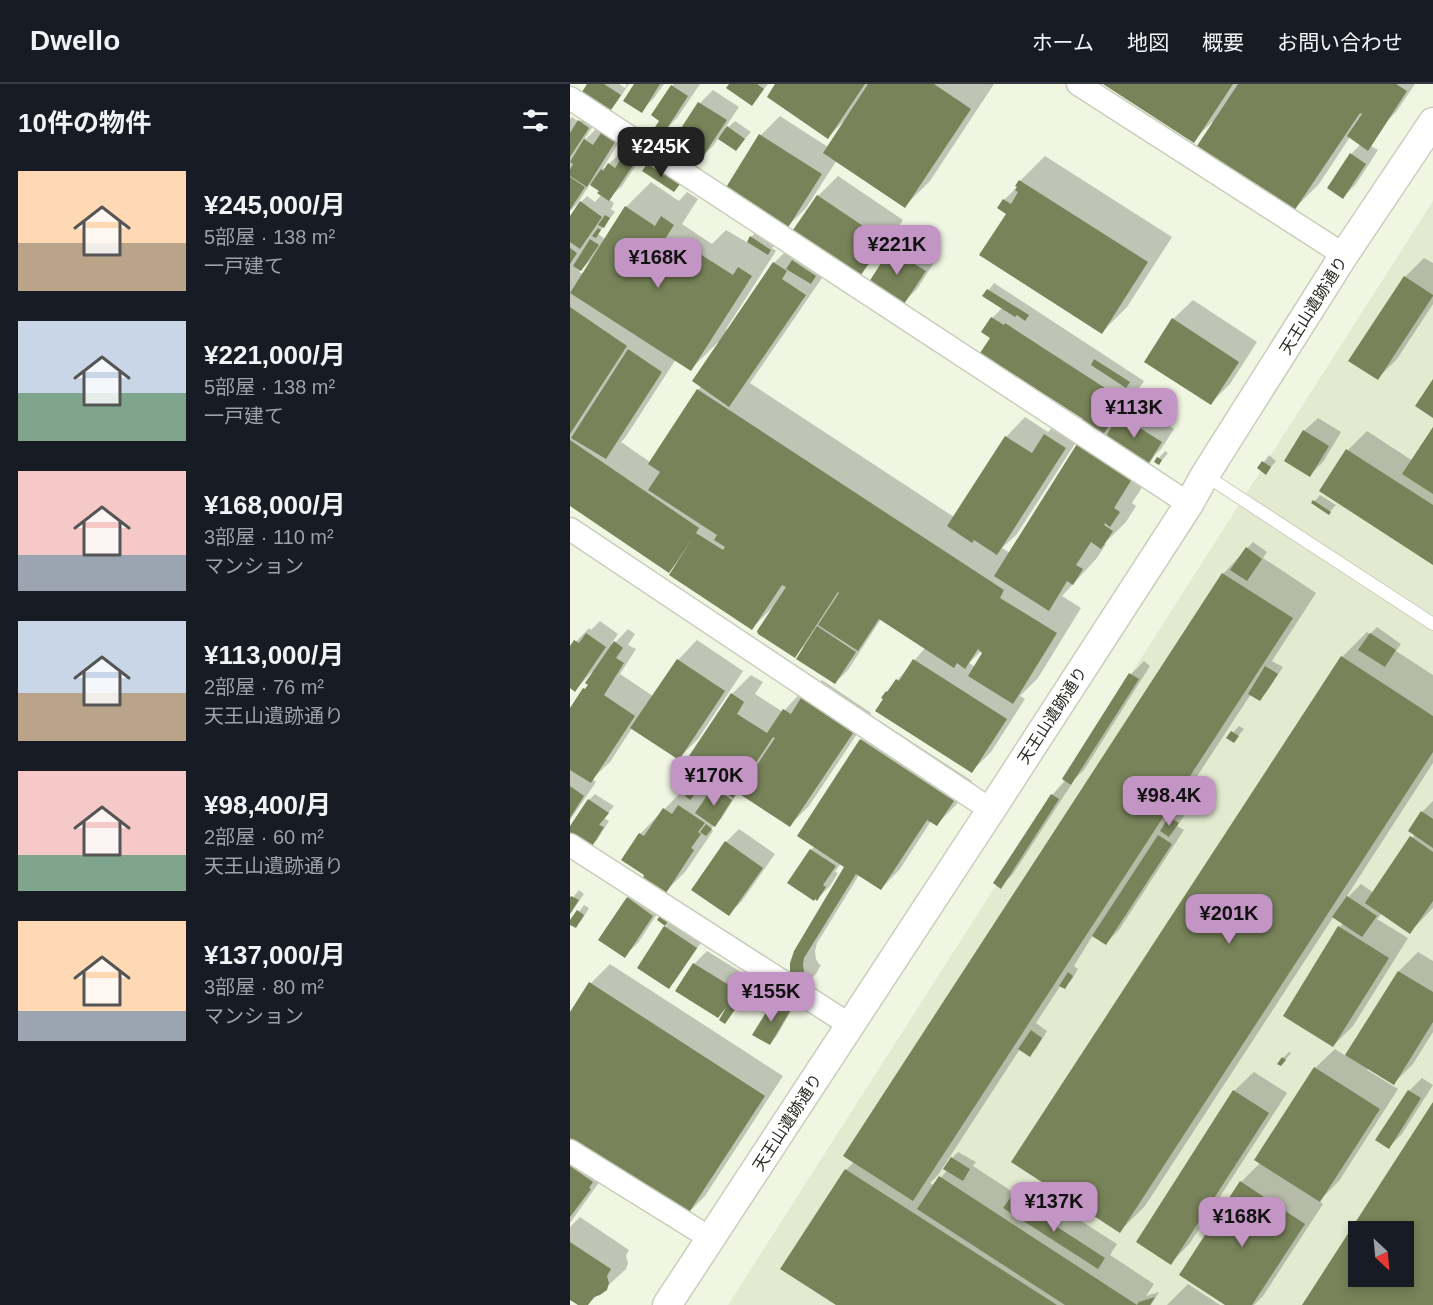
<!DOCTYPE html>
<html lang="ja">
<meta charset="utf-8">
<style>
body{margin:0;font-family:Helvetica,"Noto Sans JP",sans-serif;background:#242831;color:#f1f3f6;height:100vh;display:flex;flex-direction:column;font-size:22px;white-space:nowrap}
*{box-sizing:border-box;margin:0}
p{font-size:20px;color:#9ea1a6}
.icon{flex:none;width:33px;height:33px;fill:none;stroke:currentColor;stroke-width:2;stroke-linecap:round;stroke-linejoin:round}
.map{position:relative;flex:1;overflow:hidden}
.sheet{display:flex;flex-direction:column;background:#171b24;width:570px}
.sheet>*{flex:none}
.needle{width:39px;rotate:154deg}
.controls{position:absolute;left:778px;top:1137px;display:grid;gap:12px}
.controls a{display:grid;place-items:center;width:66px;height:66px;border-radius:0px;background:#171b24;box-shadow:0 3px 9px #0003;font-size:30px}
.price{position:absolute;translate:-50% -51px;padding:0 14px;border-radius:12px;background:#c395c4;color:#111;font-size:20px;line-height:39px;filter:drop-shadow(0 2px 3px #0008)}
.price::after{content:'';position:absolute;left:50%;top:36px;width:18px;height:14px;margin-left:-9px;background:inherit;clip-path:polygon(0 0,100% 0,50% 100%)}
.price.selected{background:#222;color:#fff}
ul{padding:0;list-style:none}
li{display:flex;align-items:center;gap:18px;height:150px;padding:0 18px}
li span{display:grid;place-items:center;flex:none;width:168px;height:120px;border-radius:0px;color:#555}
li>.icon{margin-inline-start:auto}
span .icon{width:72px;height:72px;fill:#fffc;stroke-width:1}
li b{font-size:26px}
h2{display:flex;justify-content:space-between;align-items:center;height:72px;padding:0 18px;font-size:26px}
header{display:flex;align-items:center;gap:36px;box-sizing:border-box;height:84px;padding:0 30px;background:#171b24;border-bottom:2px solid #363941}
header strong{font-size:28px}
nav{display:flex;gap:33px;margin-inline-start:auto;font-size:21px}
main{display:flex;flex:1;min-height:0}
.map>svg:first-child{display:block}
.built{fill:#e3ead0;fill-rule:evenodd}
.shadow{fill:#0003;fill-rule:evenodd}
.building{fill:#788359;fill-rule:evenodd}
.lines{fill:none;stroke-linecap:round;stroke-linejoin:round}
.service-casing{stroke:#c9cebc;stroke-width:14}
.minor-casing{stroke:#c9cebc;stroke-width:25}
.tertiary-casing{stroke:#c9cebc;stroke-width:31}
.service{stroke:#fff;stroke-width:12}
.minor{stroke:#fff;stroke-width:22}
.tertiary{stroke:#fff;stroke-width:28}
.labels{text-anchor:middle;stroke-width:4.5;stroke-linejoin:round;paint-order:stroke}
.street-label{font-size:16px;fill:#2a2c25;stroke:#fff}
</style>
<header>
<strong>Dwello</strong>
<nav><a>ホーム</a><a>地図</a><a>概要</a><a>お問い合わせ</a></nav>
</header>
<main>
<section class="sheet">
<h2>10件の物件<svg class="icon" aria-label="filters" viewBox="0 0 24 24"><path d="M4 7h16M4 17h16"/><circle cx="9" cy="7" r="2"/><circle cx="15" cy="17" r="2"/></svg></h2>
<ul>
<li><span style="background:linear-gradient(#ffd9b3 60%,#b9a48a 0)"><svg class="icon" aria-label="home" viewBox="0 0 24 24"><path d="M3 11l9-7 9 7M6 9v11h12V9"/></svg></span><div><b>¥245,000/月</b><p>5部屋 · 138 m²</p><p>一戸建て</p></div></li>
<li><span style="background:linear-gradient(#c9d6e8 60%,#7fa58c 0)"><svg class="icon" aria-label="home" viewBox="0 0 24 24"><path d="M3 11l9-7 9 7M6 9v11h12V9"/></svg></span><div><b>¥221,000/月</b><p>5部屋 · 138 m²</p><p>一戸建て</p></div></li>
<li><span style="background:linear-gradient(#f6c9c9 70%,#9aa5b1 0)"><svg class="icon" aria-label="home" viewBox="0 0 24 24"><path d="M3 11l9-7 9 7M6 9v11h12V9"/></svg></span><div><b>¥168,000/月</b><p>3部屋 · 110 m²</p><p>マンション</p></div></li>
<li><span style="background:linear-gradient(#c9d6e8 60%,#b9a48a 0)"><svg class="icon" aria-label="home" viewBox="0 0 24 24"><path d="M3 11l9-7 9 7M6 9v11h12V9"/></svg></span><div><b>¥113,000/月</b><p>2部屋 · 76 m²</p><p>天王山遺跡通り</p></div></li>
<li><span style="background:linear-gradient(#f6c9c9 70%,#7fa58c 0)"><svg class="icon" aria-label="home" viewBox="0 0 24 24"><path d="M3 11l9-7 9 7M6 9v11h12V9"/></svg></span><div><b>¥98,400/月</b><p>2部屋 · 60 m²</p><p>天王山遺跡通り</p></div></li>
<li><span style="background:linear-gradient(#ffd9b3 75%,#9aa5b1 0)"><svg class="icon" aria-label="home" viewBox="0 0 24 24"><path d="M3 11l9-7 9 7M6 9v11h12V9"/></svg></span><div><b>¥137,000/月</b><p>3部屋 · 80 m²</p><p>マンション</p></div></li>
</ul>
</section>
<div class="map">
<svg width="863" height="1221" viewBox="0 0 863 1221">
<rect width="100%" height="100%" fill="#f1f6e3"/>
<path class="built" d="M 863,117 L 863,1221 L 158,1221 ZM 789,1148 L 834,1148 L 834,1192 L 789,1192 Z"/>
<g class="shadow">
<polygon points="19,0 49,0 55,4 57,1 55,0 59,0 47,18 41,24"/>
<polygon points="66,0 94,0 84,14 71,27"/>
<polygon points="104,0 130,0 107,34 94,47 102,2"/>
<polygon points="161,0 198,0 182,20"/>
<polygon points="207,0 424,0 360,97 335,122 267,76 236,124 217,143 157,104 191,51 210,32 258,63 275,38 274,37 258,53"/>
<polygon points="536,0 845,0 826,28 819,35 801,62 808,66 786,100 773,113 781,70 791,60 780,53 749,100 724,125 642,38 623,57"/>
<polygon points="143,6 169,23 155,44 156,45 165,37 181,48 166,65 149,53 143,62 130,75 104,58 130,19"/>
<path d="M 22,24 L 31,30 L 15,54 L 16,55 L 28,43 L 35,47 L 45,37 L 57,45 L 33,84 L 34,85 L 52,67 L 56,70 L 71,54 L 80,60 L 52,102 L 38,115 L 44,119 L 41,125 L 45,128 L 28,150 L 35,155 L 56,123 L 81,98 L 109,117 L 117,108 L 128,115 L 112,140 L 142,160 L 156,146 L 178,159 L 181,153 L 188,147 L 206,159 L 202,164 L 206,167 L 156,245 L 158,247 L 204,179 L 224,159 L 235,167 L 232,172 L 251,185 L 249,188 L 254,191 L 180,299 L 384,433 L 436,353 L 455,333 L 478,348 L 495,331 L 515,344 L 447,450 L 432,464 L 440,469 L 508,361 L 525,344 L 514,337 L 515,335 L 412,269 L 422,253 L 413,248 L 422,234 L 433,223 L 415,211 L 424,199 L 574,297 L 556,324 L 557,325 L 564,318 L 604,345 L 591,365 L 585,371 L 567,399 L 573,402 L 562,419 L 566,422 L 556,438 L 535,459 L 536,460 L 527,474 L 492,512 L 511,524 L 468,594 L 450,612 L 455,615 L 421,668 L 402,687 L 307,626 L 315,615 L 313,613 L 317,608 L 355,564 L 311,535 L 278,586 L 265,599 L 228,574 L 235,563 L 234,562 L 224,572 L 189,549 L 202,526 L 201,525 L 182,544 L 101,491 L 109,479 L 108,478 L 99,487 L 0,420 L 0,132 L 1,133 L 11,118 L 17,112 L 25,118 L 32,110 L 29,109 L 31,107 L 20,100 L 7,120 L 0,127 L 0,35 L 2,33 L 9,38 ZM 20,177 L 21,178 L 13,190 L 9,188 ZM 148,258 L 149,259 L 124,296 L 132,302 L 128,306 L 80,378 L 51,358 L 55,354 L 106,275 L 121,285 ZM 412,566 L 414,568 L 405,583 L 399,579 Z"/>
<polygon points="475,72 602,153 557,223 532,248 438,129 434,116 448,102 447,101 450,97"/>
<polygon points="268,92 333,136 310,170 290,189 226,146 248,112"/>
<polygon points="335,153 367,174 347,205 334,218 301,198 322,166"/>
<polygon points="854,174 863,179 863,220 827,275 808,294 835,193"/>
<polygon points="623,216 687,258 660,300 641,319 603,235"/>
<polygon points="748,334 771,348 753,378 739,392 734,347"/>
<polygon points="863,346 863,479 751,407 778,366 797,347 843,377"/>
<polygon points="595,367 598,369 595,373 589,379 586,377"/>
<polygon points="699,371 706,377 696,389 689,384"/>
<polygon points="750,411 766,421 759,429 743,419"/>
<polygon points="683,458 697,468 693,474 746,509 702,577 713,583 696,609 689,615 681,610 605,726 614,732 607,742 614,746 549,846 536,859 523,851 504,882 508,885 501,897 494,903 491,901 466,939 477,947 466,965 459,971 450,965 368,1091 360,1099 365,1102 377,1086 382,1074 388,1068 406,1078 403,1082 446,1110 455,1101 547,1160 540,1171 584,1200 576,1212 589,1208 581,1221 269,1221 276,1086 284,1078 275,1072 653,490"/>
<polygon points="30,537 48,550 41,560 43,561 58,545 65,550 58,561 66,565 50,590 83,612 108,576 127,556 173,587 128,655 108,675 62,644 40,678 22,695 26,698 0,736 0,627 14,605 20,600 24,589 22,588 5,606 0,602 0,564 19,544 21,546"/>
<polygon points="807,543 831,560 826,567 863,591 863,679 777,812 778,813 791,800 804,809 845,750 852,728 863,717 863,824 840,848 812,829 807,835 838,854 783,942 763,962 769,843 774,839 764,832 575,1122 550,1147 772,573 797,548 800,550"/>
<polygon points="574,577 580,582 514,686 499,700 501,701 443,790 430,803 482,711 496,696 561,590"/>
<path d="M 181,591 L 193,598 L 185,610 L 213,628 L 233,606 L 238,609 L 252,596 L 301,629 L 239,722 L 220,741 L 169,707 L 151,735 L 141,745 L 143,747 L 115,788 L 96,807 L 70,750 L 113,706 L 118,709 L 133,693 L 123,686 L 107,706 L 103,703 L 111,692 L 119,684 L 162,610 ZM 137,695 L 146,702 L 140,710 L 130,704 Z"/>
<polygon points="310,637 402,697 386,721 367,740 361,737 330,785 311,805 289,791 247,859 245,867 246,875 249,880 251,881 246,890 233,903 221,888 276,782 271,779 265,788 268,789 260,802 247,815 241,766 245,762 291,656"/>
<polygon points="669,642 674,645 664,657 658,654"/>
<polygon points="631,695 636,698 625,711 620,708"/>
<polygon points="25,710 44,722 34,734 39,737 27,756 20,762 0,749 0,745 19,716"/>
<polygon points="169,745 205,770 172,817 159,830 156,758"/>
<polygon points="71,801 95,818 68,859 54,872 58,814"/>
<polygon points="9,806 14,810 0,830 0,817"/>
<polygon points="14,821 19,824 12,836 5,842 0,839"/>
<polygon points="104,829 97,839 99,840 108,830 132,857 105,897 99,903 95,843 97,841 89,836"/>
<polygon points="137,867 179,893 165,913 171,917 155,938 156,925 148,932 107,907 124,880"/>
<polygon points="848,868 863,877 863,948 843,980 824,999 799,983 797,986 828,1005 769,1097 749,1117 753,1120 693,1212 684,1221 658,1221 671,1098 691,1078 745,984 765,965 776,972 829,887"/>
<polygon points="40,880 213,992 135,1112 116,1131 40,1083 0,1139 0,931 21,899"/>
<polygon points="210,911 225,920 206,953 199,959 184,950 204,917"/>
<polygon points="719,968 721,969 711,981 713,974"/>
<polygon points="684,988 717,1009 620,1159 601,1179 664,1007"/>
<polygon points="852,994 863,1001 832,1050 819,1063 839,1007"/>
<polygon points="10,1133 59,1166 56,1171 58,1179 56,1185 17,1221 11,1221 0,1214 0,1143"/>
<polygon points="618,1200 650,1221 597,1221"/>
</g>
<g class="building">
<polygon points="17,0 34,0 51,11 41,26 12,8"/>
<polygon points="64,0 90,0 72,29 53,17"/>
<polygon points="159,0 187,0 194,5 182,22 156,4"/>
<polygon points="205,0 295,0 258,55 197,13"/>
<polygon points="298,0 364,0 401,25 335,124 253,69"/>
<polygon points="533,0 663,0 624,59"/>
<polygon points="668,0 826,0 837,7 798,67 777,52 792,30 790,29 724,127 627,62"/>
<polygon points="101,1 118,12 94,49 85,43 89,37 81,31"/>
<polygon points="128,18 157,36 130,77 102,58"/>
<polygon points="8,36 19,44 0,73 0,49"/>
<polygon points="157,42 175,55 166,67 148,55"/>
<polygon points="31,49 45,58 17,103 0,92 0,86 3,80 0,78 14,55 23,61"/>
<polygon points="189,50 252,90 217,145 155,105"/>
<polygon points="57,66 68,74 39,117 27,109 29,107 20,101 31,85 33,87 38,79 45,84"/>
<polygon points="780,69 796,80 773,115 757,104"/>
<polygon points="78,79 110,100 104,108 72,87"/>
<polygon points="0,93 15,103 0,126"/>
<polygon points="449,96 578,178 532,250 409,171 436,130 427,124 433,115 441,120 448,108 445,106 447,103 445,102"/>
<polygon points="247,111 314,156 291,191 223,146"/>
<polygon points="10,117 32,133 10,165 0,158 0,132"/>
<polygon points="55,122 85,142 91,132 104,141 88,166 119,186 130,170 163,191 168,183 182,192 121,287 0,209"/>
<polygon points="35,131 40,134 34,144 28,141"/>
<polygon points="28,144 31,146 26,154 22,152"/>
<polygon points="180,152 201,166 198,171 177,158"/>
<polygon points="20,155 29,161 11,187 3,182"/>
<polygon points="0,164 7,169 0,180"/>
<polygon points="320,165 356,187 334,220 299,198"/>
<polygon points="222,176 246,192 241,200 216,185"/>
<polygon points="203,178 217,187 212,195 236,211 159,323 122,297"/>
<polygon points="834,192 863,211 863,212 808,296 778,277"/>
<polygon points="417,205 459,231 455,237 447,231 445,233 412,212"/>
<polygon points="0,223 57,262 0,350"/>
<polygon points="421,233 434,241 435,239 555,317 533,351 513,338 513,335 410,269 420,254 411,248"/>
<polygon points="602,234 669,278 641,321 574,278"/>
<polygon points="58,265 92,288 36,375 1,354"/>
<polygon points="524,275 560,298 556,304 521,281"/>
<polygon points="863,295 863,334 845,322"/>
<polygon points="127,305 434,506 430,514 487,549 443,620 398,592 412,569 408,565 395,585 387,579 384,584 309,535 288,567 248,541 269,509 268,508 225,574 188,550 187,547 216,503 212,501 182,546 99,491 122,455 99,489 0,422 0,356 129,444 126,449 153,466 155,463 144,456 147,451 78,406 90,388 78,380"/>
<polygon points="549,331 592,358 578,380 536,352"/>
<polygon points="863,343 863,410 832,390"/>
<polygon points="733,346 759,362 740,393 714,377"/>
<polygon points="474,350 496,364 427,471 404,456 402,459 377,442 435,352 462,369"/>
<polygon points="507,360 562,395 544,424 550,428 540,443 535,439 534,441 543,447 531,465 521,458 506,481 513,485 503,501 497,497 479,527 424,492"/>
<polygon points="776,365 863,421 863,481 749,407"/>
<polygon points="587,373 592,376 589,381 584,378"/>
<polygon points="692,377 701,383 696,391 687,384"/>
<polygon points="743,416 761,428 759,431 741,419"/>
<polygon points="676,463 692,475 677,497 660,486"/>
<polygon points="652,489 723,534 343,1117 273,1072"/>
<polygon points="247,542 286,568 265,600 226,575"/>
<polygon points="16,549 36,563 5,608 0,604 0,562 4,556 9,559"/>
<polygon points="800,549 826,566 815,583 788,566"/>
<polygon points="44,557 53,564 46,574 54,579 34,611 65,632 21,699 0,686 0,624 13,604 15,605 18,601 15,599"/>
<polygon points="771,572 863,632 863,668 550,1149 441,1078"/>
<polygon points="107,575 155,607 109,676 60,644"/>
<polygon points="343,575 437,635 402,689 305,627 313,615 311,614 316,607 317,608 326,595 329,597"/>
<polygon points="695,582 708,590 690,617 678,610"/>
<polygon points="559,589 569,595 501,701 492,695"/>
<polygon points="161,609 174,618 167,630 197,649 213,625 221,630 231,614 283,649 220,743 168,709 205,654 203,653 163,714 113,681"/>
<polygon points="661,647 669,652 664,659 656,654"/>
<polygon points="290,655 384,717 367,742 357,736 311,806 286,790 234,874 233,881 234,888 236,892 240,895 233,905 222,894 220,888 220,879 224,867 274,783 227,752"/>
<polygon points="110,691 116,695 108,708 101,703"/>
<polygon points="126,697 132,702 120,716 115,712"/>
<polygon points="623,701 631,705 625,713 618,709"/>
<polygon points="0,702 14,712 0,734"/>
<polygon points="143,703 162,716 145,743 125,729"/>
<polygon points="481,710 489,715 431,805 423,799"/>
<polygon points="18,715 39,729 29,741 34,743 21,764 0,751 0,742"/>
<polygon points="108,721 135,739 128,748 131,750 121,764 124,766 96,809 73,794 74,791 51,776 69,749 74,752 93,724 102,730"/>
<polygon points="851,727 863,735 863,764 838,747"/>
<polygon points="599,733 609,739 599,753 590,747"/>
<polygon points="136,740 142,745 136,752 130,748"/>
<polygon points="588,751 602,760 536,861 522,852"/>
<polygon points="840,752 863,768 863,817 840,850 795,819"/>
<polygon points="155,757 193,784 159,832 121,806"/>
<polygon points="240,765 266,782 253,801 256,803 247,817 245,815 244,817 217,799"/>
<polygon points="1,812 9,816 0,830 0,814"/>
<polygon points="777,812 807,832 792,853 762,833"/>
<polygon points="57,813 83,832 55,874 28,856"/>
<polygon points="7,826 14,831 6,844 0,841 0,836"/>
<polygon points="91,830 99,836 95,842 87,836"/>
<polygon points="94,842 127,864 99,905 67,884"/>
<polygon points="768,842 819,874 763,963 713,932"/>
<polygon points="123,879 167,906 158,919 166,924 155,940 149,936 157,922 148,934 105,907"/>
<polygon points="828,887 863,908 863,938 824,1001 775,971"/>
<polygon points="498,888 503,892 495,905 489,902"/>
<polygon points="19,898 195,1012 116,1133 0,1060 0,928"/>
<polygon points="203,917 220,927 200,961 182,951"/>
<polygon points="461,946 472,954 460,973 448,965"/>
<polygon points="712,973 716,976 711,982 707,980"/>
<polygon points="744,983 810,1025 750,1118 684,1076"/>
<polygon points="663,1006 699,1029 601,1181 566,1158"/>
<polygon points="838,1006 851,1014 819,1065 805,1056"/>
<path d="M 863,1018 L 863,1221 L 732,1221 ZM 789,1148 L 834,1148 L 834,1192 L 789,1192 Z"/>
<polygon points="381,1073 400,1085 393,1097 373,1085"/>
<polygon points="0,1082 23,1098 19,1104 21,1105 0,1133"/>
<polygon points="275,1085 487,1221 266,1221 210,1185"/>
<polygon points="369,1092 567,1221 569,1218 585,1213 580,1221 495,1221 347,1125"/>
<polygon points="670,1097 735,1140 682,1221 655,1221 609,1191"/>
<polygon points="441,1113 535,1174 528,1185 433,1124"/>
<polygon points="0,1158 41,1185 37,1192 39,1199 37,1206 30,1211 24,1213 18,1221 8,1221 0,1216"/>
</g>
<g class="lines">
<g class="service-casing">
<polyline id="service" points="635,391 863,540"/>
</g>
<g class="minor-casing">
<g id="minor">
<polyline points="508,0 774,171"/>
<polyline points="0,14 619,420"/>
<polyline points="0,445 421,726"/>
<polyline points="0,761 280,941"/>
<polyline points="0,1067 140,1154"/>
</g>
</g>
<g class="tertiary-casing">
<polyline id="tertiary" points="97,1221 421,726 619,420 635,391 774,171 863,38"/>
</g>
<use href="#service" class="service"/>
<use href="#minor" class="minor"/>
<use href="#tertiary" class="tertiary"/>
</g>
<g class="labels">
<g class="street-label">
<text transform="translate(743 221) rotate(-58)" y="6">天王山遺跡通り</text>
<text transform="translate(482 631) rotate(-57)" y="6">天王山遺跡通り</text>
<text transform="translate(217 1038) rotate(-57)" y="6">天王山遺跡通り</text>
</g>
</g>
</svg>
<div class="controls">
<a><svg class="needle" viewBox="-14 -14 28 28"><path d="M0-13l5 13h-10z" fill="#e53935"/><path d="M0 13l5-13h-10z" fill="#9ea1a6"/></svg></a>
</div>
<b class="price selected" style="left:91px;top:94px">¥245K</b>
<b class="price" style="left:327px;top:192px">¥221K</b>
<b class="price" style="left:88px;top:205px">¥168K</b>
<b class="price" style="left:564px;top:355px">¥113K</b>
<b class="price" style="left:144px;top:723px">¥170K</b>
<b class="price" style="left:599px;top:743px">¥98.4K</b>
<b class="price" style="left:659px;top:861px">¥201K</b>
<b class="price" style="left:201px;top:939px">¥155K</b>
<b class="price" style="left:484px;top:1149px">¥137K</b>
<b class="price" style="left:672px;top:1164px">¥168K</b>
</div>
</main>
